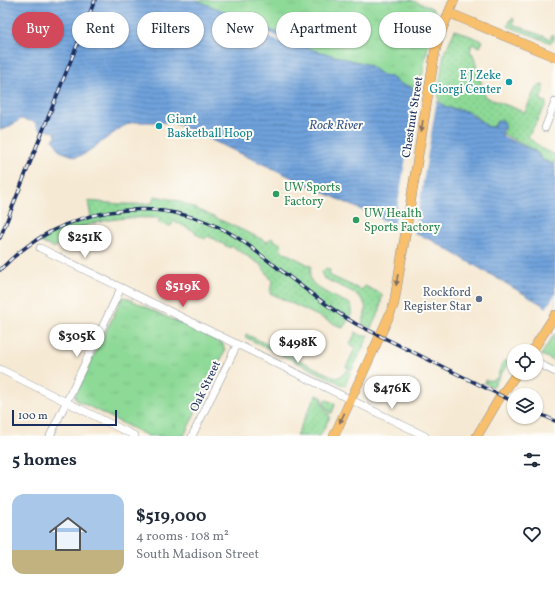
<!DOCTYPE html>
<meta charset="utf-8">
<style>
body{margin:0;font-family:Vollkorn,serif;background:#f6f6f7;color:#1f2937;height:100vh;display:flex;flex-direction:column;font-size:15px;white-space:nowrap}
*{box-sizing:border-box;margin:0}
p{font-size:13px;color:#747a83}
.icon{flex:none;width:22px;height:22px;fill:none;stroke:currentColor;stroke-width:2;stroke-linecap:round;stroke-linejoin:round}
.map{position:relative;height:436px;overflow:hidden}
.details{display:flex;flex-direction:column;background:#fff;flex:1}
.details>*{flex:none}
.banner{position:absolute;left:12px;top:12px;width:531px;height:36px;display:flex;gap:8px}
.controls{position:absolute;left:507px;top:344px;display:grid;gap:8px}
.controls a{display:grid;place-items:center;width:36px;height:36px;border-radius:50%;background:#fff;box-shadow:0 1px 3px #0004;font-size:20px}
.scale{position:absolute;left:12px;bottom:10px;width:105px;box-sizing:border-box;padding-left:4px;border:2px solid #1b2f5e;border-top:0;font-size:11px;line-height:14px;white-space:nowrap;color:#1b2f5e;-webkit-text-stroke:3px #fdfcf7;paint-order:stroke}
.price{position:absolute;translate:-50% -34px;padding:0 9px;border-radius:14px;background:#fff;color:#222;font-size:13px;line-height:26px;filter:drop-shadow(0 1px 2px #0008)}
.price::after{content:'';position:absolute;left:50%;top:24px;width:12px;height:9px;margin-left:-6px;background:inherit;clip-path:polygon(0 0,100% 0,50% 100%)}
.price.on{background:#d1495b;color:#fff}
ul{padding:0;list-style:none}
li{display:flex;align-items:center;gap:12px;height:100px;padding:0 12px}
li span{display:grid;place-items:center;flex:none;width:112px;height:80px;border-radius:12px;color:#555}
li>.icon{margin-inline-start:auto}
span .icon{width:48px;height:48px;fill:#fffc;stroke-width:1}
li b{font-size:17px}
h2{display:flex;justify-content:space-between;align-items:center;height:48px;padding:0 12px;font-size:17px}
.chip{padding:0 14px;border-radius:18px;background:#fff;box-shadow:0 1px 3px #0004;font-size:14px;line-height:36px}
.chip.on{background:#d1495b;color:#fff}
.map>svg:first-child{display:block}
.grass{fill:url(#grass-dots);stroke:#54847a}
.park{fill:url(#park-tufts);stroke:#54847a}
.water{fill:url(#water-rules);stroke:#45689c}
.pier{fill:#f6e9d3}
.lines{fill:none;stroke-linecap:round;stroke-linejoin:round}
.minor-casing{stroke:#888c98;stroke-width:8}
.major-casing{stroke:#888c98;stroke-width:10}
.minor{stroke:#fff;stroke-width:7}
.major{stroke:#f8bf6c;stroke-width:9}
.rail-casing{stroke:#1b2f5e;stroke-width:3.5}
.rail{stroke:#fdfcf7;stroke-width:2;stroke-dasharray:6;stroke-linecap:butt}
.oneway{fill:#7e7064}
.culture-dot{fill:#0f9aa8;stroke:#fdfcf7;stroke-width:1.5}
.leisure-dot{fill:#2e9e5b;stroke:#fdfcf7;stroke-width:1.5}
.service-dot{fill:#5c6f8a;stroke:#fdfcf7;stroke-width:1.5}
.labels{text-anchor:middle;stroke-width:4;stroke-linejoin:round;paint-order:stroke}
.culture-label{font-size:12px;fill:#0d838f;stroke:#fdfcf7;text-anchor:end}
.street-label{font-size:12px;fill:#1b2f5e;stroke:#fdfcf7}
.leisure-label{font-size:12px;fill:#27864d;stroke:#fdfcf7;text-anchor:start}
.service-label{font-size:12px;fill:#4e5e75;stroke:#fdfcf7;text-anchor:end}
.water-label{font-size:13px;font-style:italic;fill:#38578a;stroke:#fdfcf7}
</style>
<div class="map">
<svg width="555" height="436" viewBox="0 0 555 436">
<defs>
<pattern id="grass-dots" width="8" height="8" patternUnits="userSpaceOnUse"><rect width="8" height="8" fill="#8dd996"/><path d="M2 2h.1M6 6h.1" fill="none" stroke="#79bb84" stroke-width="1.8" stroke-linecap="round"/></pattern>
<pattern id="park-tufts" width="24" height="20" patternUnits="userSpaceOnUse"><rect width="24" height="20" fill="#8dd996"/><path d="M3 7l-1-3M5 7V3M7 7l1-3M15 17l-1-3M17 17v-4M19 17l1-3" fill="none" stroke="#79bb84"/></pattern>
<pattern id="water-rules" width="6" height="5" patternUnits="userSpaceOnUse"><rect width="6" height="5" fill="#6fa2db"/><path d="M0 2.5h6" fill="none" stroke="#5a84b5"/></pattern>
</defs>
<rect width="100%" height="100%" fill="#fdfcf7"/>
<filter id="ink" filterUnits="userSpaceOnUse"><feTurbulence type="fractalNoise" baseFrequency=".025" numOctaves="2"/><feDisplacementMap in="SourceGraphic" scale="8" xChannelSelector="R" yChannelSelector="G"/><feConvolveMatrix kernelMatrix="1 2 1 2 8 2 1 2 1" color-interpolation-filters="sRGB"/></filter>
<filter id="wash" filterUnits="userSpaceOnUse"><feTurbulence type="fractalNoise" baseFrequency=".012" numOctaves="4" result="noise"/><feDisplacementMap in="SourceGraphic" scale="16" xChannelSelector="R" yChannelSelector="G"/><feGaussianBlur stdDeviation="0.9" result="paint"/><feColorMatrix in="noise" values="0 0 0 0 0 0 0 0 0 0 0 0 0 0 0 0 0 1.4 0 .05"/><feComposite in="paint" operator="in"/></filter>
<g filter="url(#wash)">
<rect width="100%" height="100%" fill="#f6e9d3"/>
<g class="grass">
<polygon points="512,18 514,19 513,24 550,39 552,34 554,36 554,40 551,43 508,26 511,19"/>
<polygon points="455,30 483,41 480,47 472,44 470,52 473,54 485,97 525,112 536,87 543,85 544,91 540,99 546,102 546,107 543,110 528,137 542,149 555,155 555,164 541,159 539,154 535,151 503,134 506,126 503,120 497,121 494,126 489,127 470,112 459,109 448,108 439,101 438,93 444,54"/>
<path d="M 155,196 L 175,200 L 188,205 L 268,242 L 271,238 L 282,245 L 280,250 L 311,266 C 311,270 309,274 310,278 C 313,289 340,299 350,304 C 356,312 347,321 343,328 L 270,293 L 272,281 L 261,265 L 232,246 L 230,248 L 208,236 L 205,239 L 196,234 L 196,232 L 174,221 L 171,226 L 158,223 L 160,218 C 126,217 105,218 74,230 L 71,237 L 54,248 L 38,241 L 64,227 L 91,218 L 88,201 C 110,203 130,206 152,203 Z"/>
<path d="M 326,268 L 330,270 L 329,275 L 361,290 L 365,286 L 382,294 L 380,310 L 371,328 L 362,324 C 370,304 364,298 347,289 C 339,286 332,282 324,278 L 322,275 L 322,272 Z"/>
<polygon points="356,332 363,336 369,335 352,370 346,367 355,348 350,344"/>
<polygon points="246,334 336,378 342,375 347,370 351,372 345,386 245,337"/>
<path d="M 505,360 L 509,362 L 493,387 L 484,383 L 485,380 C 503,383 496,369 505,360 Z"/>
<polygon points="316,395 322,397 322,403 330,417 320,436 296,436"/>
<polygon points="325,399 334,403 335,405 332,413 330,413 324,404"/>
</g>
<g class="park">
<path d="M 196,0 L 411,0 C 420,4 438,7 439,18 C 427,41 424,66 420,91 L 411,87 L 403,85 L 390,76 L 382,75 L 369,65 L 313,50 L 288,37 Z"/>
<polygon points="125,297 223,344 225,351 184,436 148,436 76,400 75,395 121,300"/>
<polygon points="555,333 555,361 541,355"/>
</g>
<polygon class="water" points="0,0 196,0 288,37 313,50 369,65 382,75 390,76 397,82 403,85 414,88 448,108 468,112 488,127 494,127 497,121 502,120 505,125 502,131 502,136 534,151 538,154 540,159 555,165 555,312 431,240 396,226 177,124 162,122 133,122 122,127 83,155 76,157 60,151 53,139 56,136 55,132 39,129 35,122 21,119 7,128 0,130"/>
<g class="pier">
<polygon points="246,23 250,24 250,26 283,39 284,37 289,38 286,44 244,27"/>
<polygon points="418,88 437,99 414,235 394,227"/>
<polygon points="555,294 555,314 546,309"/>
</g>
</g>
<g filter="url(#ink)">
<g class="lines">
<g class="minor-casing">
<g id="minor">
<polyline points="545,128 555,102"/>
<polyline points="40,248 425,436"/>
<polyline points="536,362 555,372"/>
<polyline points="0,369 135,436"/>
<polyline points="50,436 121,288"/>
<polyline points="192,436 237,345"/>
</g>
</g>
<g class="major-casing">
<g id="major">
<polyline points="449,13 555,57"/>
<polyline points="532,351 555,315"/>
<polyline points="334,436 390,314 394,304 435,52 439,37 454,0"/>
<polyline points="477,436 499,399 517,373"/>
</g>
</g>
<use href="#minor" class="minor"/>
<use href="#major" class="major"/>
<g class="rail-casing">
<g id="rail">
<polyline points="0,238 95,0"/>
<path d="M 0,270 C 59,208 151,191 228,232 C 245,241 259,254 274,265 C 301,286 327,307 356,324 L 514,402"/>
<polyline points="536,412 555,421"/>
</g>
</g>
<use href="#rail" class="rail"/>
</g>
<defs><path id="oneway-solid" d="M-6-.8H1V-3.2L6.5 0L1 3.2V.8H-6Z"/></defs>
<g class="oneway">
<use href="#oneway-solid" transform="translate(422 126) rotate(99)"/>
<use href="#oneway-solid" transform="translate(397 280) rotate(99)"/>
<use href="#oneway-solid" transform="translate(342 418) rotate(116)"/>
</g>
</g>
<g class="culture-dot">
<circle cx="509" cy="82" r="4"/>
<circle cx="159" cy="126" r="4"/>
</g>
<g class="leisure-dot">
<circle cx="276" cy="194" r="4"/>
<circle cx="356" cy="220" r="4"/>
</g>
<circle class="service-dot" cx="479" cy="299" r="4"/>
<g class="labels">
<g class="culture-label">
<text x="501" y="79">E J Zeke<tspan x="501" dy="14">Giorgi Center</tspan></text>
<text x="167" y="123" text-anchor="start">Giant<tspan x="167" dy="14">Basketball Hoop</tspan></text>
</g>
<g class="street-label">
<text transform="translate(412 117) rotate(-81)" y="4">Chestnut Street</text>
<text transform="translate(205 386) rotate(-64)" y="4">Oak Street</text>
</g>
<g class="leisure-label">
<text x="284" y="191">UW Sports<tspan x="284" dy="14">Factory</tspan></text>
<text x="364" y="217">UW Health<tspan x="364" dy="14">Sports Factory</tspan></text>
</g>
<g class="service-label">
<text x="471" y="296">Rockford<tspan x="471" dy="14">Register Star</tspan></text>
</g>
<g class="water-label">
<text x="336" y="129">Rock River</text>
</g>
</g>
</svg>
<div class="controls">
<a><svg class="icon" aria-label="locate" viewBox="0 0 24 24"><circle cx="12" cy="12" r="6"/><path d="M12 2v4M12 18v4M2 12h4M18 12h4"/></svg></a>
<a><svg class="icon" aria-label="layers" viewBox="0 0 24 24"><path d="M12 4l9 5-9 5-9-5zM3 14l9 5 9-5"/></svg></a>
</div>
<div class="scale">100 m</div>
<b class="price" style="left:85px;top:259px">$251K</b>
<b class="price on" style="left:183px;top:308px">$519K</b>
<b class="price" style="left:77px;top:358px">$305K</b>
<b class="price" style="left:298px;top:364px">$498K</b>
<b class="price" style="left:392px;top:410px">$476K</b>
<div class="banner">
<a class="chip on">Buy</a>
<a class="chip">Rent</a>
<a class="chip">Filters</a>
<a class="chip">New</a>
<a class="chip">Apartment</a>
<a class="chip">House</a>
</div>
</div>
<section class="details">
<h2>5 homes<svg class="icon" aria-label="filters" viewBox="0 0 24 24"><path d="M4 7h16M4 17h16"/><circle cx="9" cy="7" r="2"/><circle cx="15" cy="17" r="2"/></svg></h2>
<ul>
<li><span style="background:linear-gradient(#a9c7e8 70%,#c2b280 0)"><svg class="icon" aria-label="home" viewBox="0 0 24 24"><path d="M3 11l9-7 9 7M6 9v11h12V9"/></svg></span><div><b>$519,000</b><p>4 rooms · 108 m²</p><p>South Madison Street</p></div><svg class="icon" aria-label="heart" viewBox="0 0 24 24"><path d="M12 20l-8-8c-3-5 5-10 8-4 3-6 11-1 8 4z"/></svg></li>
</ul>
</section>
